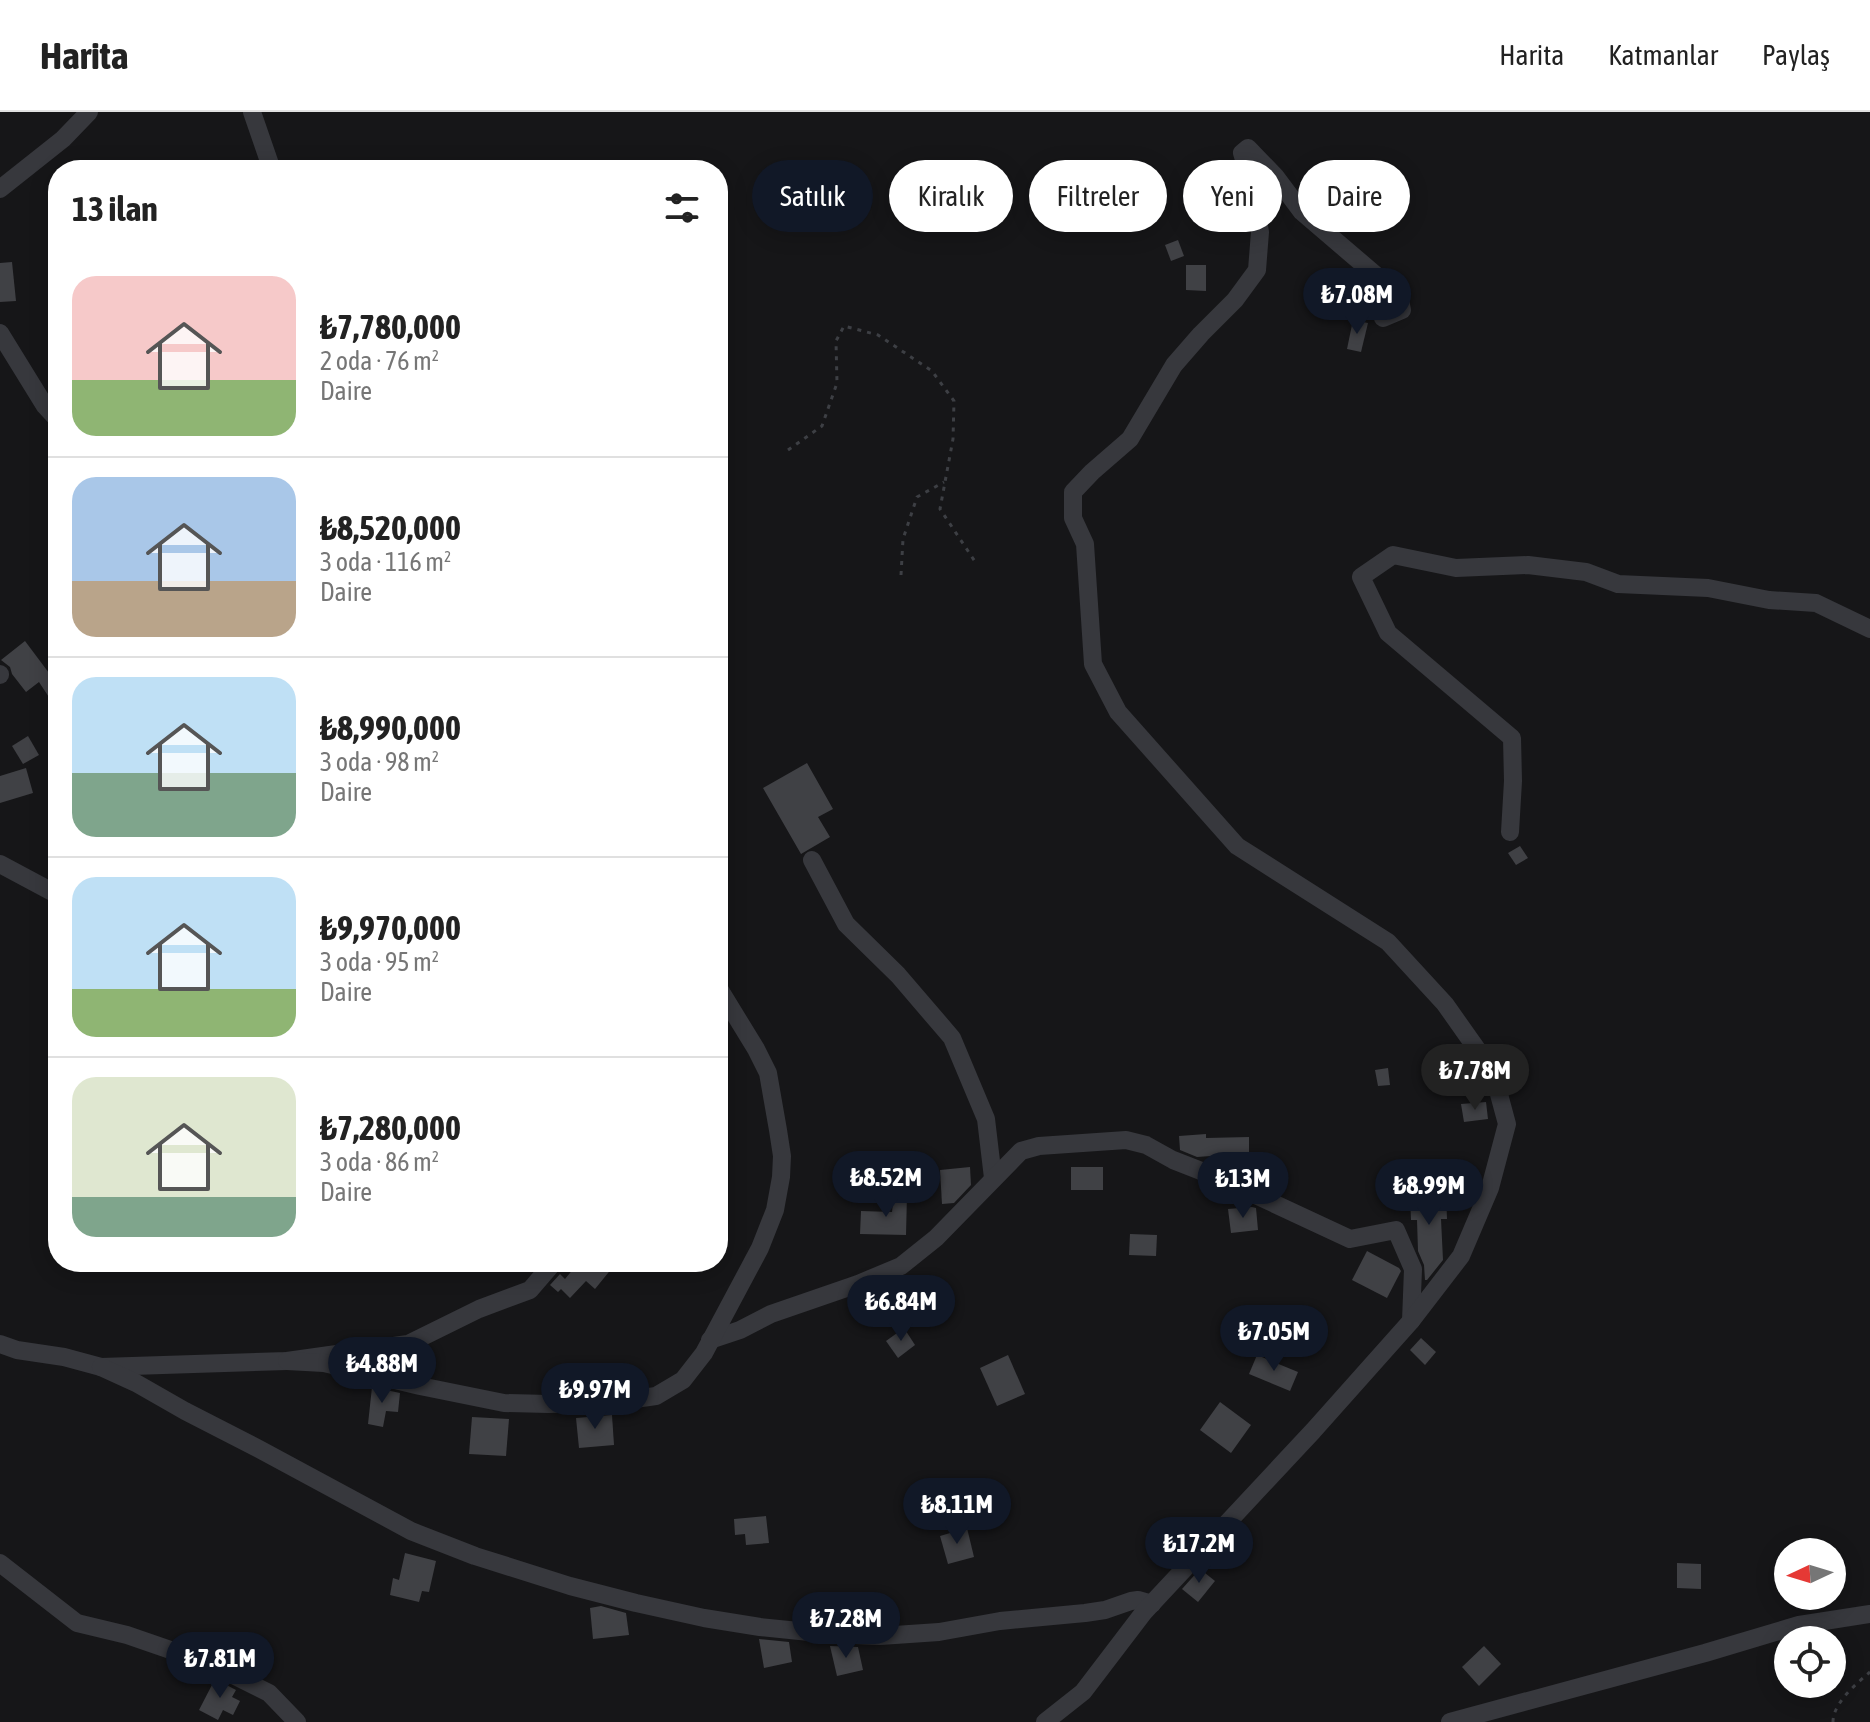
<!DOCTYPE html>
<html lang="tr">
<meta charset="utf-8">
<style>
body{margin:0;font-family:"Asap Condensed",sans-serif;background:#f2f2f2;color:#222;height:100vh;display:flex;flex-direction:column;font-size:30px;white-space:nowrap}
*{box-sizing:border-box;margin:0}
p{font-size:26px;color:#767676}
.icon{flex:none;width:44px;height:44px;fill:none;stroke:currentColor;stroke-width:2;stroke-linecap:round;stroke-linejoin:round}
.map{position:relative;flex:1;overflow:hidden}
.drawer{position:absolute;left:48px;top:48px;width:680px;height:1112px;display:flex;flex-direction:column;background:#fff;border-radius:32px;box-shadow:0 4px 20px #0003}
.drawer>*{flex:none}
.hud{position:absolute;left:752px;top:48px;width:760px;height:72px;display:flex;gap:16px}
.needle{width:52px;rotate:266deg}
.buttons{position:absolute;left:1774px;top:1426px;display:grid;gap:16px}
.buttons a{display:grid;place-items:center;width:72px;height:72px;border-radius:50%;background:#fff;box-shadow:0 4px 20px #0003;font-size:40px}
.price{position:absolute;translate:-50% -68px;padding:0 18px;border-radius:28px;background:#111827;color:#fff;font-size:26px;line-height:52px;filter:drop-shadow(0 2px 4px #0008)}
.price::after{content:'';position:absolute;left:50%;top:48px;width:24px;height:18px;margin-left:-12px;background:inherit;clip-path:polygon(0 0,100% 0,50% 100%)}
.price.current{background:#222;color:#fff}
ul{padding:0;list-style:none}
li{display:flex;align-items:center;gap:24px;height:200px;padding:0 24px}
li+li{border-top:2px solid #e0e0e0}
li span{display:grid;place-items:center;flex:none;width:224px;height:160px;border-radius:24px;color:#555}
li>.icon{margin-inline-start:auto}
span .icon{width:96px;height:96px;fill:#fffc;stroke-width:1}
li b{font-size:34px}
h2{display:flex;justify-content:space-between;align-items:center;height:96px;padding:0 24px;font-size:34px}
.tag{padding:0 28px;border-radius:36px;background:#fff;box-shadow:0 4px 20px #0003;font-size:28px;line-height:72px}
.tag.current{background:#111827;color:#fff}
header{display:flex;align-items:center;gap:48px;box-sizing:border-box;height:112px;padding:0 40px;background:#fff;border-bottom:2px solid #e0e0e0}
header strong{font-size:38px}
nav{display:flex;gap:44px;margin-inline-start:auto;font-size:28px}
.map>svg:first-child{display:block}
.building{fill:#404145}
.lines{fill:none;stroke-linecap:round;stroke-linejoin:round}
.path{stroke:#3d3f44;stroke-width:3;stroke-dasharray:4 6;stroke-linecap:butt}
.minor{stroke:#37383d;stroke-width:18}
</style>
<header>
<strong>Harita</strong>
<nav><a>Harita</a><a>Katmanlar</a><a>Paylaş</a></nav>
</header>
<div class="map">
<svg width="1870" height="1610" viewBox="0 0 1870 1610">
<rect width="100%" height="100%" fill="#161618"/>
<g class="building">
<polygon points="1178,128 1184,144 1171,149 1165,133"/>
<polygon points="12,150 16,189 0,190 0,151"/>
<polygon points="1186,153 1206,153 1206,179 1186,178"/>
<polygon points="1353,208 1368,211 1361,240 1347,237"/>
<polygon points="25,529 58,573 58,599 39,570 26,580 12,562 10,555 1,548"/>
<polygon points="28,624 39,643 23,652 12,634"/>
<polygon points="807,651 833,697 818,705 830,725 801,742 763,676"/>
<polygon points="26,656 33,681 0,691 0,664"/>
<polygon points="1520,734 1528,746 1516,753 1508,741"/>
<polygon points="1388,956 1390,973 1378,974 1375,958"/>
<polygon points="1486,990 1488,1007 1464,1010 1461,992"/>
<polygon points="1206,1022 1206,1026 1249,1025 1249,1046 1225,1047 1225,1043 1197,1045 1180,1038 1179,1024"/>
<polygon points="970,1055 971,1073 954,1091 942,1092 940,1058"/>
<rect x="1071" y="1055" width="32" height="23"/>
<polygon points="1446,1079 1447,1107 1441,1107 1443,1148 1427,1168 1425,1168 1424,1153 1418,1139 1417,1108 1411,1108 1410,1081"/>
<polygon points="894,1082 907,1083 906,1123 860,1122 861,1099 892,1100"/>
<polygon points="1252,1095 1256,1096 1258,1118 1231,1121 1228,1097"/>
<polygon points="1130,1122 1157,1123 1156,1144 1129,1143"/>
<polygon points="1367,1139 1399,1156 1401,1159 1387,1186 1352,1168"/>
<polygon points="579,1150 617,1150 595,1177 586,1169 570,1186 561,1177 558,1180 550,1173 560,1162 565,1167"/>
<polygon points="904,1216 915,1233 898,1246 886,1229"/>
<polygon points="1421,1226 1436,1240 1425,1253 1410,1238"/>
<polygon points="1008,1243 1025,1282 997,1294 980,1256"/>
<polygon points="1257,1243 1298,1260 1290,1279 1249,1262"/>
<polygon points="372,1275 400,1281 398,1300 386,1299 383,1315 368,1312"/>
<polygon points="1220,1290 1251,1313 1231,1341 1200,1318"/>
<polygon points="612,1303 614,1333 579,1336 576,1306"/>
<polygon points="472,1305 509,1307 506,1344 469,1342"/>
<polygon points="766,1404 769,1431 746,1433 745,1422 735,1423 734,1407"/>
<polygon points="967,1416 974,1445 948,1452 940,1424"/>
<polygon points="405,1441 436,1449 429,1480 422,1479 419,1490 390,1483 393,1466 399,1468"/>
<polygon points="1677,1451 1701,1452 1701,1477 1677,1476"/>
<polygon points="1200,1457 1215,1469 1198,1490 1182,1477"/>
<polygon points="601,1494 626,1501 629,1523 593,1527 590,1496"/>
<polygon points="759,1527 789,1530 792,1550 764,1556"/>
<polygon points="830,1534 858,1535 863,1558 837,1564"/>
<polygon points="1484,1534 1501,1552 1479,1574 1462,1555"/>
<polygon points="215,1567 236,1578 232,1585 240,1589 233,1603 223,1598 218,1608 199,1598"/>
</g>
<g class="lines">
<g class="path">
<polyline points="788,338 822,314 837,271 836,229 844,214 878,223 932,259 954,289 953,327 940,397 976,451"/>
<polyline points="901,463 903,427 917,385 944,370"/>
<path d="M 1833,1610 C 1833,1591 1856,1572 1870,1560"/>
</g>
<g class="minor">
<polyline points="252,0 272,58"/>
<polyline points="0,77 63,27 89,0"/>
<polyline points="0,221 45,294 58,308"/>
<polyline points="0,562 0,563"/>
<polyline points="1510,720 1513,669 1512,626 1388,521 1361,465 1393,443 1456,456 1528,453 1586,460 1618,472 1708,476 1769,488 1816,491 1870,517"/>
<polyline points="812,748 846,812 898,863 952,926 986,1007 993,1066"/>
<polyline points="0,752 58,783"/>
<polyline points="710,1228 740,1218 771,1202 858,1172 901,1154 936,1126 1021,1039 1039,1034 1126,1028 1146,1033 1173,1048 1219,1066 1350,1127 1396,1118 1413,1157 1411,1209"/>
<polyline points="0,1232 17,1238 64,1245 101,1255 287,1249 408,1232 479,1197 530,1178 554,1150"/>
<polyline points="287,1249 324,1251 420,1274 504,1291 549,1292 613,1290 656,1284 683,1268 704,1241 760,1136 775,1098 781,1065 782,1044 778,1018 768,961 756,937 718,875"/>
<polyline points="101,1255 136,1271 185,1299 259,1337 411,1419 475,1444 570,1474 636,1491 704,1506 760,1515 829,1522 880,1524 939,1520 1000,1509 1085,1501 1105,1498 1131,1489 1138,1488 1152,1492"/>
<polyline points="0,1451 77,1511 127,1523 211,1552 269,1581 297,1610"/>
<polyline points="1045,1610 1083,1580 1144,1500 1313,1319 1411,1209 1461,1144 1490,1076 1507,1012 1493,960 1445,892 1388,830 1237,734 1118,600 1093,552 1085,432 1073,406 1073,380 1092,360 1130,327 1174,253 1201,222 1235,188 1257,158 1260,120 1251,70 1242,41 1248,36 1275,64 1302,100 1399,183 1402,198 1383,206"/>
<polyline points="1450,1610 1705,1541 1799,1513 1870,1502"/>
</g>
</g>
</svg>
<div class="buttons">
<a><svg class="needle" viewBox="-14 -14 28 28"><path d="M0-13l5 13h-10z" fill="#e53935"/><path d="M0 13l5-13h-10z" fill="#767676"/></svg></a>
<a><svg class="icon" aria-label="locate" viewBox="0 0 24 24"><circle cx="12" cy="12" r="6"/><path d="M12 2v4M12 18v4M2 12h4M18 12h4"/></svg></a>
</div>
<b class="price" style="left:1357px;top:224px">₺7.08M</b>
<b class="price current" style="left:1475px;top:1000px">₺7.78M</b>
<b class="price" style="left:886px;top:1107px">₺8.52M</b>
<b class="price" style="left:1243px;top:1108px">₺13M</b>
<b class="price" style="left:1429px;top:1115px">₺8.99M</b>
<b class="price" style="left:901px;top:1231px">₺6.84M</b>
<b class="price" style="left:1274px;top:1261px">₺7.05M</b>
<b class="price" style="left:382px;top:1293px">₺4.88M</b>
<b class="price" style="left:595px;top:1319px">₺9.97M</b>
<b class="price" style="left:957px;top:1434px">₺8.11M</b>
<b class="price" style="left:1199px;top:1473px">₺17.2M</b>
<b class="price" style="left:846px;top:1548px">₺7.28M</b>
<b class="price" style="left:220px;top:1588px">₺7.81M</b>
<div class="hud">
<a class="tag current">Satılık</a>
<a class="tag">Kiralık</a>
<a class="tag">Filtreler</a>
<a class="tag">Yeni</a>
<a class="tag">Daire</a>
</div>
<section class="drawer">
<h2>13 ilan<svg class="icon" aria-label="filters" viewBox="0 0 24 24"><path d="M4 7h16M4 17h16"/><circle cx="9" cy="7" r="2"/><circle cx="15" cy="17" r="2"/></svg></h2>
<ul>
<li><span style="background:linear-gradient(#f6c9c9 65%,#8fb573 0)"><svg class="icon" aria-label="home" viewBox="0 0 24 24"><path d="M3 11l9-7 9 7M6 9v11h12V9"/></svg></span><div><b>₺7,780,000</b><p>2 oda · 76 m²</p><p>Daire</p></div></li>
<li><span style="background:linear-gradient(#a9c7e8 65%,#b9a48a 0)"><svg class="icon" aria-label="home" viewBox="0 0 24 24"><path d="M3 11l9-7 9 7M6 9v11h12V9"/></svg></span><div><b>₺8,520,000</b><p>3 oda · 116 m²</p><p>Daire</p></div></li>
<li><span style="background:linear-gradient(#bfe0f5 60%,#7fa58c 0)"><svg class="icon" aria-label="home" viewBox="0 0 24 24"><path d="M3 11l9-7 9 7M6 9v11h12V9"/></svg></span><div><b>₺8,990,000</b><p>3 oda · 98 m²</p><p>Daire</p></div></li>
<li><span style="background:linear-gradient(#bfe0f5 70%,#8fb573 0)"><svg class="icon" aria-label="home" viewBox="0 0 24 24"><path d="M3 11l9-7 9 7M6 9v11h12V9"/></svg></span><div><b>₺9,970,000</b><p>3 oda · 95 m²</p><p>Daire</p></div></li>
<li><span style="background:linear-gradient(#dfe7d0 75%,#7fa58c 0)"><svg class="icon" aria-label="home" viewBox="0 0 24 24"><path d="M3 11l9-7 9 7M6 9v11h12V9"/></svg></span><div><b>₺7,280,000</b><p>3 oda · 86 m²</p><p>Daire</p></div></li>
</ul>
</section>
</div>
